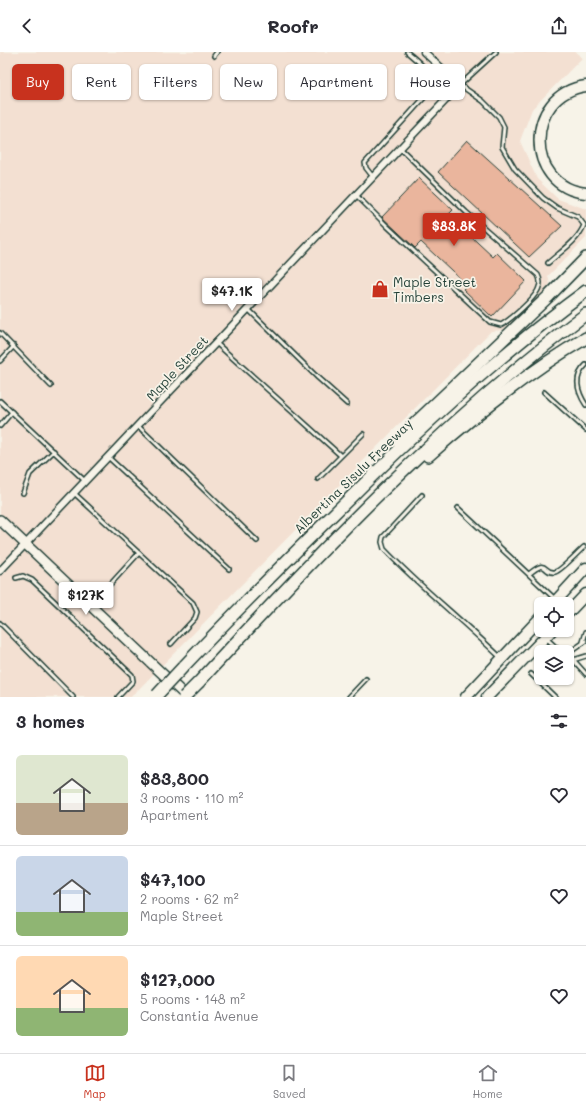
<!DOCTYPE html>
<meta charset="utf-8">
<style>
body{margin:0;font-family:Mali,sans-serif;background:#f7f7f7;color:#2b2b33;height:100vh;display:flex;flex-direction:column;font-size:15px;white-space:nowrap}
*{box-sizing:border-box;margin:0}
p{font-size:13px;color:#7c7c81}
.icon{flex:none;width:22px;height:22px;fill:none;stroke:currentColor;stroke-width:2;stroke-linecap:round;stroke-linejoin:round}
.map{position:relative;height:645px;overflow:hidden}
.side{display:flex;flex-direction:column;background:#fff;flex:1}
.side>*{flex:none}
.top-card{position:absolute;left:12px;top:12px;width:562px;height:36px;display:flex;gap:8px}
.controls{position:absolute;left:534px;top:545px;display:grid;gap:8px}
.controls a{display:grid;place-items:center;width:40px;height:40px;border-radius:6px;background:#fff;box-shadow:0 1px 3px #0004;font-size:20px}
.price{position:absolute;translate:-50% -34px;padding:0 9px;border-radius:4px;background:#fff;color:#222;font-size:13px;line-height:26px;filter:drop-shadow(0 1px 2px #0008)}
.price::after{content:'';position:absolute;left:50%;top:24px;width:12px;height:9px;margin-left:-6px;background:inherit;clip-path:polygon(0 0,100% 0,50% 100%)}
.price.current{background:#c8321e;color:#fff}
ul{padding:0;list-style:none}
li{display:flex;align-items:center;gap:12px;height:100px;padding:0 16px}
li+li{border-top:1px solid #e1e1e2}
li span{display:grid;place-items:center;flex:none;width:112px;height:80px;border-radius:6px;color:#555}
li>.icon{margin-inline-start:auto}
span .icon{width:48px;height:48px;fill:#fffc;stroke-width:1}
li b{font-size:17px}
h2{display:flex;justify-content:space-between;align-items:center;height:48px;padding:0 16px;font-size:17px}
.pill{padding:0 14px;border-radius:6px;background:#fff;box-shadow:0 1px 3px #0004;font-size:14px;line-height:36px}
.pill.current{background:#c8321e;color:#fff}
header{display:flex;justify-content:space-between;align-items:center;height:52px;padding:0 16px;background:#fff;font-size:18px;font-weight:800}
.menu{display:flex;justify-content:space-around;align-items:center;height:56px;border-top:1px solid #e1e1e2;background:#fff;font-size:11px;color:#7c7c81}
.menu a{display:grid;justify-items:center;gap:2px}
.menu .current{color:#c8321e}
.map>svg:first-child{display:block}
.built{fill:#f3e0d2}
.building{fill:#eab59d;stroke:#1f3d34}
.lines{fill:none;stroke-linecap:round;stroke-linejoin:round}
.lane-casing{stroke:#1f3d34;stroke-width:6}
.street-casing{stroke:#1f3d34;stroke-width:9}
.secondary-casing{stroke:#1f3d34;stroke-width:12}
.primary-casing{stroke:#1f3d34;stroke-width:13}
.highway-casing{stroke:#1f3d34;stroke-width:14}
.lane{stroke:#f7f3e8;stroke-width:3}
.street{stroke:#f7f3e8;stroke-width:6}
.secondary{stroke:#f7f3e8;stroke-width:9}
.primary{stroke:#f7f3e8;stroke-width:10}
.highway{stroke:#f7f3e8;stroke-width:11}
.highway-bridge-casing{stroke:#1f3d34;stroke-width:14;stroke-linecap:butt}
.highway-bridge{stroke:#f7f3e8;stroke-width:11}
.labels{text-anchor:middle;stroke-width:3.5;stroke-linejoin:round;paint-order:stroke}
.poi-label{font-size:13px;fill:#1f3d34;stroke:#f7f3e8;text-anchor:start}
.street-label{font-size:13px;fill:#1f3d34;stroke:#f7f3e8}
</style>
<header><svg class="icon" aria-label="back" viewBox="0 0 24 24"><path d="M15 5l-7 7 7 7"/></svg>Roofr<svg class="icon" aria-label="share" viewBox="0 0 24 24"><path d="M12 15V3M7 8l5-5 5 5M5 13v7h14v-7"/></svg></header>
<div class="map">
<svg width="586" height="645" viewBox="0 0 586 645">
<rect width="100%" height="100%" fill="#f7f3e8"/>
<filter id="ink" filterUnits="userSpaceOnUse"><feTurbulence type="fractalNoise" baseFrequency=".025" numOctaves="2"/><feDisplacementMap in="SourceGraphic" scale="8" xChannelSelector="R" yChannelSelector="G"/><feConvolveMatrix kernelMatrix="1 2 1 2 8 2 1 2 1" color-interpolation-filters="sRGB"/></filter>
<g filter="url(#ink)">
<polygon class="built" points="0,0 576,0 582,6 532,57 520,89 537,127 558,147 586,157 586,186 548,224 550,232 545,239 504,278 491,279 131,645 0,645"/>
<g class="building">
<polygon points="467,88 562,174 529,205 438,120"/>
<polygon points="419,126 453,158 448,163 493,205 497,201 526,229 492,265 463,237 467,233 421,190 415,196 382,165"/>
</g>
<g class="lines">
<g class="lane-casing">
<g id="lane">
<path d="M 496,0 L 460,33 L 483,49 L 499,65 L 504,75 L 502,95 L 515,117 L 543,146 L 557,156 L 578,165 L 584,173 C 578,189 560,200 548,211"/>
<polyline points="214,4 217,0"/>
<path d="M 373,125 L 366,116 L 365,111 L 432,37 C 436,22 417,9 407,0"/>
<path d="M 356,143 L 387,174 L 490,270 L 501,273 C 510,268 537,245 539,235 C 541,231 540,227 538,223 L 466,160 L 400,96"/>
<polyline points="248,257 318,326 347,352"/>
<polyline points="0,281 51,334"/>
<polyline points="216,291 340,403"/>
<polyline points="0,309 14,294"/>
<path d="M 586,313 C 573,325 577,339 586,353"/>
<polyline points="544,340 586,378"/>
<polyline points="0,349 85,429"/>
<polyline points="0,374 12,360"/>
<polyline points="138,374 257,489"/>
<polyline points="108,405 229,517"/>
<polyline points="318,427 363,382"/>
<polyline points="23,441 30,422 54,399"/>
<polyline points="74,441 193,551 197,560 195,566 171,592"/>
<path d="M 422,443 L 383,485 L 382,490 L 384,497 C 420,535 462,568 500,605"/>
<polyline points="458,456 555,547"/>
<path d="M 529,522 C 549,505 542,522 555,520 C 562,518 578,500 584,495"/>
<polyline points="16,526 23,524 32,528 132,623 133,629 118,645"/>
<polyline points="106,537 139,501"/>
<polyline points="0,571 73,645"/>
<polyline points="546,586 561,600"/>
<polyline points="583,590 586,580"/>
<polyline points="567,602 586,589"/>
<polyline points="568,602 586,622"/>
<polyline points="573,608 586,604"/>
<polyline points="531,622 555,645"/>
<polyline points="349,645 366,627"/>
</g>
</g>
<g class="street-casing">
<polyline id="street" points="0,519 460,33 424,0"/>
</g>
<g class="secondary-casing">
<polyline id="secondary" points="0,468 187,645"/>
</g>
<g class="primary-casing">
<g id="primary">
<path d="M 586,34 C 524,42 524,135 586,141"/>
<polyline points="553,552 586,516"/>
<polyline points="567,562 586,542"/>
<polyline points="466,645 541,565"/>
<polyline points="487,645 552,578"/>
</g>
</g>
<g class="highway-casing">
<g id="highway">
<polyline points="399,392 410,376 549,244 586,206"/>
<path d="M 428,404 C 478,360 529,319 586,286"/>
<path d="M 184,614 C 239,556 295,500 352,444 C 425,371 502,300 586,239"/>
<path d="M 199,630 C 320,499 443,369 586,262"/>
</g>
</g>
<use href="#lane" class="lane"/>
<use href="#street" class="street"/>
<use href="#secondary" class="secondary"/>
<use href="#primary" class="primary"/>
<use href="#highway" class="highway"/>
<g class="highway-bridge-casing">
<g id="highway-bridge">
<polyline points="157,643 184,614"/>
<polyline points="184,645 199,630"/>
</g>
</g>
<use href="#highway-bridge" class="highway-bridge"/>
</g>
</g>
<defs>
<g id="shop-bare" transform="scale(1.38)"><path d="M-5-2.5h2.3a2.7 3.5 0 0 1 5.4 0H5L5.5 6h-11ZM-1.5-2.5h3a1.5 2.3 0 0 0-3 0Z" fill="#c8321e" stroke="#f7f3e8" stroke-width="2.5" paint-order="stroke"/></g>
</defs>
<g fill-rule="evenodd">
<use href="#shop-bare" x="380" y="237"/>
</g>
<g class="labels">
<g class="poi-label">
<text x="393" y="235">Maple Street<tspan x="393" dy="15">Timbers</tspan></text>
</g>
<g class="street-label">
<text transform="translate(177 316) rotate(-47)" y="5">Maple Street</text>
<text transform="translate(353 424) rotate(-44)" y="5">Albertina Sisulu Freeway</text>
</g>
</g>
</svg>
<div class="controls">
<a><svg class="icon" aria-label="locate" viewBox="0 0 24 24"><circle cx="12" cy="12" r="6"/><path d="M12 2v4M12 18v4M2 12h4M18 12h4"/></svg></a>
<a><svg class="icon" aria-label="layers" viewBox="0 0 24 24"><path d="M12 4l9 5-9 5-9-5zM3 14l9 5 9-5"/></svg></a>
</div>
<b class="price current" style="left:454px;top:195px">$83.8K</b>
<b class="price" style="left:232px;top:260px">$47.1K</b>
<b class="price" style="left:86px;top:564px">$127K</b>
<div class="top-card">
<a class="pill current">Buy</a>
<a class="pill">Rent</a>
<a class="pill">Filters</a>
<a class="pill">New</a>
<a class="pill">Apartment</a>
<a class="pill">House</a>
</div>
</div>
<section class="side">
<h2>3 homes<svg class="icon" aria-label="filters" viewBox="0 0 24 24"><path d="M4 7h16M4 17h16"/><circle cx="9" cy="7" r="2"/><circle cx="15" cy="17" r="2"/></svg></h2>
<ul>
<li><span style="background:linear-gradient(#dfe7d0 60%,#b9a48a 0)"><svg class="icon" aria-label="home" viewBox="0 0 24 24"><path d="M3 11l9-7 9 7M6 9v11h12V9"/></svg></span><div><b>$83,800</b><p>3 rooms · 110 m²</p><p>Apartment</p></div><svg class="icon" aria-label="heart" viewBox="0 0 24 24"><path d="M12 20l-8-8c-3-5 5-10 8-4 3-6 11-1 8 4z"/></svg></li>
<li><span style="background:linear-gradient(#c9d6e8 70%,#8fb573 0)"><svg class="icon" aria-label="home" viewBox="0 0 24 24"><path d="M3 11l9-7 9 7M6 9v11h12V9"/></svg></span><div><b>$47,100</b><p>2 rooms · 62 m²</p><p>Maple Street</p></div><svg class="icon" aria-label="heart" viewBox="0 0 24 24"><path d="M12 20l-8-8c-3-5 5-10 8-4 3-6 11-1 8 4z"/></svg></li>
<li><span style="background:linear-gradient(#ffd9b3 65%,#8fb573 0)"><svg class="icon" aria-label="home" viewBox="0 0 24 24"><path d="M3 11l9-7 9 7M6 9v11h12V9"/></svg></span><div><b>$127,000</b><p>5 rooms · 148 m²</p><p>Constantia Avenue</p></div><svg class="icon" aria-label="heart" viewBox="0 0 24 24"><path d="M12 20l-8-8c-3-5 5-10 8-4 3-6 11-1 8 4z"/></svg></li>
</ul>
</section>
<nav class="menu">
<a class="current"><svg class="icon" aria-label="map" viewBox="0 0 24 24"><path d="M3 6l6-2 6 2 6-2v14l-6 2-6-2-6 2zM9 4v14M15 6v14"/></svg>Map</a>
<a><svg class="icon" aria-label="saved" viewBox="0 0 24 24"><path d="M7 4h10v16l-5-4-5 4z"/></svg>Saved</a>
<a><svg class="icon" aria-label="home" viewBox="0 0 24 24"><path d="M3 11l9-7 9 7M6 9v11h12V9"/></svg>Home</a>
</nav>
